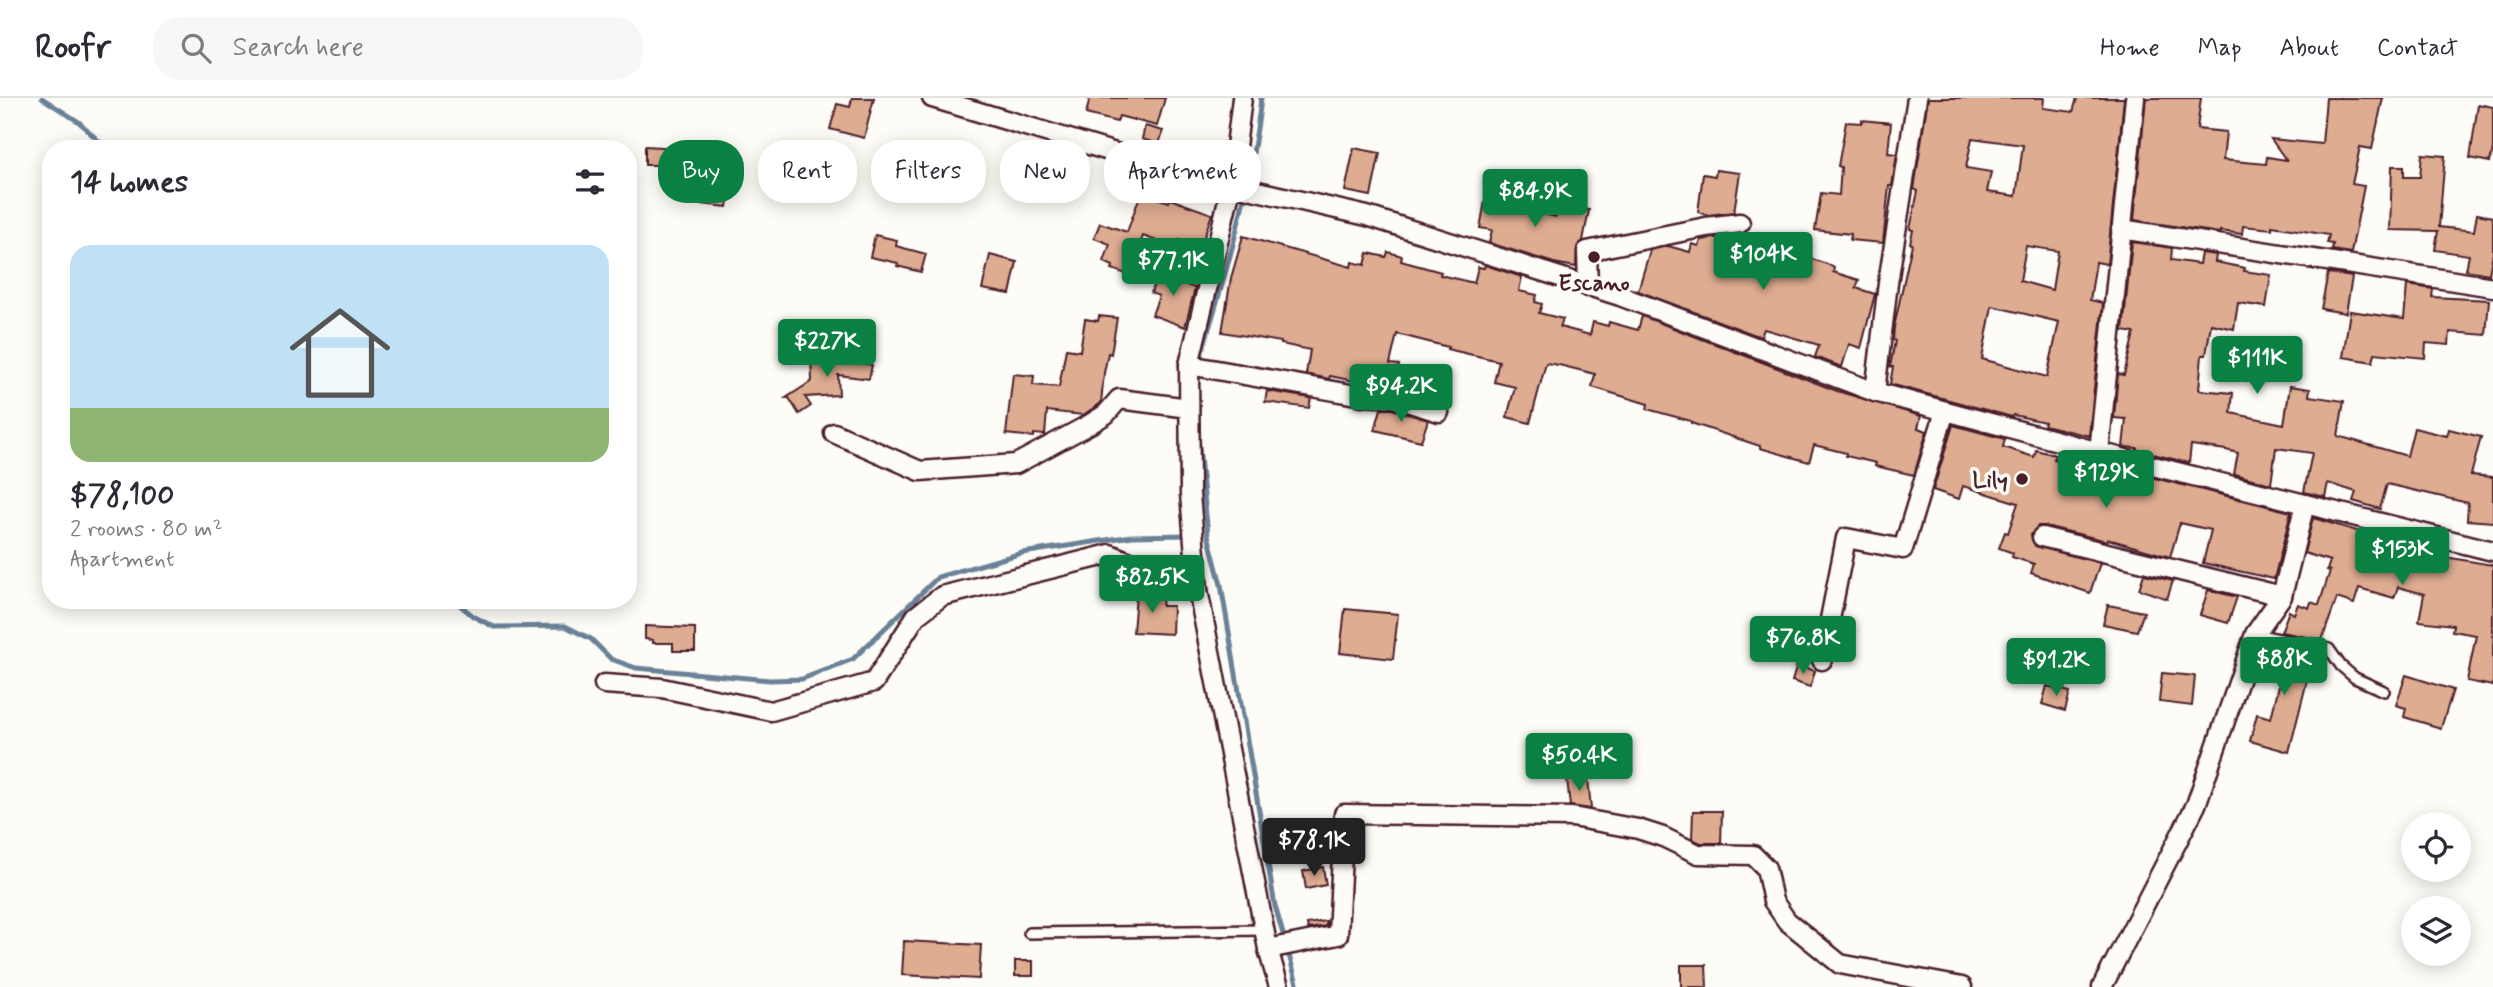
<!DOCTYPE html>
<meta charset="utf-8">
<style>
body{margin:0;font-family:Mynerve,sans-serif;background:#f7f7f7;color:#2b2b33;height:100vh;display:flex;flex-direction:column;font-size:26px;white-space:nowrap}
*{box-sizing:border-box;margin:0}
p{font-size:23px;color:#7c7c81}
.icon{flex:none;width:38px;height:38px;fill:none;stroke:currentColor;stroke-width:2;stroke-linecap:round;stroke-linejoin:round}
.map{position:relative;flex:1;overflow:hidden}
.sheet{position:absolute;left:42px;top:42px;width:595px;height:469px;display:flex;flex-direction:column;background:#fff;border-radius:28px;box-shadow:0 4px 18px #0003}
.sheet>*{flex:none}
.top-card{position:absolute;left:658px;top:42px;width:665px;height:63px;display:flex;gap:14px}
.buttons{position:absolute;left:2401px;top:714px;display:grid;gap:14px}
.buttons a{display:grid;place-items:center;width:70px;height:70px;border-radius:50%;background:#fff;box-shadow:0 4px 18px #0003;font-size:35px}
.price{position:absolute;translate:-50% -60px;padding:0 16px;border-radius:7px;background:#0b8043;color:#fff;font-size:23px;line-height:46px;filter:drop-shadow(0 2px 4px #0008)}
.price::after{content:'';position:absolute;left:50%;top:42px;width:21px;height:16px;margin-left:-10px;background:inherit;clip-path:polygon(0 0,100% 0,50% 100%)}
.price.on{background:#222;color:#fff}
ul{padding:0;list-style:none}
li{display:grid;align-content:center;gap:14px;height:371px;padding:0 28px}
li+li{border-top:2px solid #e1e1e2}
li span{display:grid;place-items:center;height:217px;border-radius:21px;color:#555}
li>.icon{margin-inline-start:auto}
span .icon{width:126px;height:126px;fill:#fffc;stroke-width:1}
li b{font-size:30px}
h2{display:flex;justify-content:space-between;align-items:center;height:84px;padding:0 28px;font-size:30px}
.tag{padding:0 24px;border-radius:28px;background:#fff;box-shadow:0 4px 18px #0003;font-size:24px;line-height:63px}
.tag.on{background:#0b8043;color:#fff}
header{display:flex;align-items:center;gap:42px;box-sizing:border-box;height:98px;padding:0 35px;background:#fff;border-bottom:2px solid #e1e1e2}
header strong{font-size:33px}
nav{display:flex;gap:38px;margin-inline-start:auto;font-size:24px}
.search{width:490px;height:63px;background:#f7f7f7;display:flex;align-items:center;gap:18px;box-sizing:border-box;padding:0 24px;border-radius:28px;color:#7c7c81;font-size:26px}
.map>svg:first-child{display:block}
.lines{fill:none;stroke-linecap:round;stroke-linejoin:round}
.stream{stroke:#6a8198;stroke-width:5}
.building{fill:#deac91;stroke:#4a1f2b;stroke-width:2;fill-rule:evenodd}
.service-casing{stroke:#4a1f2b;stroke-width:14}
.minor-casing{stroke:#4a1f2b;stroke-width:23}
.service{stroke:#fdfcf7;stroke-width:9}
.minor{stroke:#fdfcf7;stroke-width:18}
.poi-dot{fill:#4a1f2b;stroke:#fdfcf7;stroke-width:2.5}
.labels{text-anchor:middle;stroke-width:7;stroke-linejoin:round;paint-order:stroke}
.poi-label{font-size:23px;font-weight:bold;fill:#4a1f2b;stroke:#fdfcf7}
</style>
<header>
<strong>Roofr</strong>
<div class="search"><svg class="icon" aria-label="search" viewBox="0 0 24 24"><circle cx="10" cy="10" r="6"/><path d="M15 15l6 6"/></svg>Search here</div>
<nav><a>Home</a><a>Map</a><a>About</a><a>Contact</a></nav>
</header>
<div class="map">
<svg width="2493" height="889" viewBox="0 0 2493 889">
<rect width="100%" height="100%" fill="#fdfcf7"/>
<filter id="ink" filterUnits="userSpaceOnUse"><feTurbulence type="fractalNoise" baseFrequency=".0143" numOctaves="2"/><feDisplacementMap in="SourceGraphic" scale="14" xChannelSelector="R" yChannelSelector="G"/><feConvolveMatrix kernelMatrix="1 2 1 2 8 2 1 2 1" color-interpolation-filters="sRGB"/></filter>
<g filter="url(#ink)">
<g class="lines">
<g class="stream">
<polyline points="42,0 79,24 107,51"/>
<path d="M 1198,266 C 1225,180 1251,91 1261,0"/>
<polyline points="1198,339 1208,437 1221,487 1275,808 1298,889"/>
<polyline points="454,502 473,518 494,529 565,528 591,541 611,561 636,570 770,582 802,581 853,561 938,479 1022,455 1132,438 1191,437"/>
</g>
</g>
<g class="building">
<polygon points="852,0 874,0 864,40 830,31 837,6 850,9"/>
<polygon points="1090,0 1165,0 1157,28 1119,18 1117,24 1086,16"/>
<path d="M 1928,0 L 2044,0 L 2043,10 L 2073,14 L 2077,0 L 2124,0 L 2107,166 L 2096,164 L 2090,202 L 2103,205 L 2089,338 L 2044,327 L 2045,324 L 2013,317 L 2012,319 L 1890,286 L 1893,269 L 1890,269 L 1895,243 L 1893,242 L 1894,229 L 1912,146 L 1910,145 L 1913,132 L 1910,131 L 1918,93 L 1914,91 ZM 1972,40 L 2023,47 L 2016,98 L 1987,94 L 1991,74 L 1966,70 ZM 2026,148 L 2058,153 L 2052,192 L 2020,183 ZM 1992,208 L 2059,224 L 2047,279 L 1982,261 Z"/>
<polygon points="2146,0 2201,0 2197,31 2226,34 2223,62 2266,66 2267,59 2286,62 2271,41 2322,46 2326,0 2383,0 2372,51 2360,49 2352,86 2364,88 2351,155 2332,152 2333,146 2327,145 2329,137 2272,128 2272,131 2243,128 2242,136 2220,133 2220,135 2134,122"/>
<polygon points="2478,6 2493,9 2493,51 2490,64 2470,60"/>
<polygon points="1862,22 1891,25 1888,55 1897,56 1892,88 1889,88 1883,145 1850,142 1851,136 1815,132 1821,95 1839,97 1841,69 1838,68 1846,24 1862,25"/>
<polygon points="1145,28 1163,33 1159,46 1142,41"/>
<polygon points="645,48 678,50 677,73 659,72 659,67 645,67"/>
<polygon points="1354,50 1380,55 1371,98 1345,93"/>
<polygon points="705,55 736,58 727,109 701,106 704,83 701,83"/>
<polygon points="2422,56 2445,58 2439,129 2474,133 2477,116 2493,119 2493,155 2489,176 2466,172 2469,157 2435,152 2438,133 2390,132 2392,68 2404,68 2404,79 2420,79"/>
<polygon points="1041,59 1064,64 1058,92 1034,87"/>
<polygon points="1716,72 1740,75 1734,114 1708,117 1698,114 1703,76 1715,78"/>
<polygon points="1487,92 1505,95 1504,100 1531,105 1530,113 1556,119 1559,106 1589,112 1583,143 1577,149 1576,169 1554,165 1489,145 1492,132 1480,130"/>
<polygon points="1141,95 1169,104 1170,101 1212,116 1200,150 1179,142 1176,150 1143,138 1129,177 1112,171 1113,168 1104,164 1110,146 1094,140 1100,125 1127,134"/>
<polygon points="875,137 897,142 896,148 926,156 921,174 897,168 898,165 870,159"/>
<polygon points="1738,137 1827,166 1834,170 1833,174 1859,182 1856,190 1875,196 1861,250 1849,246 1842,269 1815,259 1819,247 1764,231 1761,239 1638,193 1650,152 1668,148 1690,154 1692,146 1699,148 1701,142"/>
<polygon points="1243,138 1351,169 1352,164 1365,167 1368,155 1386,159 1388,154 1402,158 1401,163 1441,174 1440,177 1474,185 1478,169 1484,170 1485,167 1522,179 1519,193 1537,197 1535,204 1542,206 1539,215 1563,221 1560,229 1590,237 1593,224 1608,228 1609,224 1638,232 1642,218 1837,293 1921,318 1918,330 1927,333 1914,377 1875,368 1876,365 1846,358 1846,355 1814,347 1809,364 1760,350 1760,348 1691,325 1691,323 1647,311 1648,306 1592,289 1595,276 1559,267 1546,265 1530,325 1507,319 1515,289 1494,284 1499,263 1447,251 1448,249 1397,236 1390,266 1399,267 1395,289 1364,287 1364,285 1330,278 1329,281 1306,276 1310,252 1281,246 1281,244 1222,234 1231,180"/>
<polygon points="2132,144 2172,150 2171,162 2199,166 2201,155 2216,157 2215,164 2245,170 2244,173 2271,177 2266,209 2238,205 2234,231 2211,226 2206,257 2202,257 2199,292 2233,295 2231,315 2284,326 2290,288 2310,291 2309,298 2344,303 2338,338 2407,358 2414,330 2447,338 2449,331 2481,339 2471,377 2493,379 2493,424 2467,422 2468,405 2387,386 2380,411 2353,403 2356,394 2328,385 2325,399 2304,394 2312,355 2276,350 2271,386 2234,376 2238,355 2226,352 2191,347 2189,365 2137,352 2137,350 2123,349 2126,321 2114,320 2118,276 2124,277 2134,235 2123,233"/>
<polygon points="990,157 1017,164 1010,196 982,191"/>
<polygon points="1171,170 1187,176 1183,186 1195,190 1185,229 1152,217 1159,198 1151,195 1155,182 1165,186"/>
<polygon points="2328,175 2352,179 2346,215 2321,211"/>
<polygon points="2407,187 2433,191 2432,199 2489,202 2486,237 2450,234 2449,247 2426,245 2425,260 2375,255 2373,264 2343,259 2350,213 2404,221"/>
<polygon points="1099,218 1117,220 1111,256 1108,255 1104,275 1101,305 1083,317 1047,313 1045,337 1034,336 1034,339 1006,336 1013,276 1034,278 1033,287 1059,289 1066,251 1080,253 1085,221 1098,223"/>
<polygon points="836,258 837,262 872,267 869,281 838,277 839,297 805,299 811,308 799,316 789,300 786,300 812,283 811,259"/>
<polygon points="1267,293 1311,300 1309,310 1265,304"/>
<polygon points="1381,311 1392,311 1428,322 1421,343 1375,332"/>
<polygon points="1953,327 2005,341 2003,349 2034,359 2036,352 2055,357 2054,361 2094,374 2095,369 2128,379 2130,374 2291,414 2274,481 2203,465 2211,432 2180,425 2170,459 2108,441 2107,443 2045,428 2038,428 2031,437 2035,448 2100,465 2090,495 2031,475 2034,466 2012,459 2013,455 1999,450 2005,434 2008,435 2018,405 1963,388 1959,401 1933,392"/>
<polygon points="2313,420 2445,459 2493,467 2493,588 2467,583 2476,537 2452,533 2453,527 2419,523 2424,496 2398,489 2394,500 2359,490 2354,506 2337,500 2322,542 2281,534 2289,513 2294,516 2298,506 2309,510 2311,504 2319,507 2330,473 2327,472 2330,463 2304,455"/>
<polygon points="2144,476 2173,483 2167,501 2139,491"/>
<polygon points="2208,492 2237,499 2228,525 2200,517"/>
<polygon points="1136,496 1163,498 1162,508 1173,508 1172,536 1133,534"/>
<polygon points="2108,507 2144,514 2137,533 2103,526"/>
<polygon points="1345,511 1398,516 1393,561 1340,555"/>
<polygon points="645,528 695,530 695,553 673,553 673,545 653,545 653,542 645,541"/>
<polygon points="2271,546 2314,555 2289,654 2250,643 2257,616 2271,620 2282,575 2265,570"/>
<polygon points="1797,567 1815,573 1810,589 1792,583"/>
<polygon points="2162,575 2195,578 2192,608 2159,604"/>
<polygon points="2406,577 2453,592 2441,630 2404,619 2406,610 2396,607"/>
<polygon points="2047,588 2070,594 2065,613 2042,606"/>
<polygon points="1588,680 1591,711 1570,708 1567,681"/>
<polygon points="1693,713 1722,713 1721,745 1701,745 1692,741"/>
<polygon points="1323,769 1326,787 1306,791 1303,773"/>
<polygon points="1326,823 1326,828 1308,831 1307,826"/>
<polygon points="904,843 981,847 979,881 902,877"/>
<rect x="1015" y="863" width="18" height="15"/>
<polygon points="1681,867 1706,867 1707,889 1681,889"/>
</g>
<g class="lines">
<g class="service-casing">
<g id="service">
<polyline points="2255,536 2329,551 2341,568 2355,580 2384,593"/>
<polyline points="1029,835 1264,832"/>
</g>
</g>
<g class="minor-casing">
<g id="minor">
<polyline points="932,0 1196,79 1367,118 1620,198 1875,294 2129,362 2493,453"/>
<polyline points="1242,0 1231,89 1189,267 1190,396 1198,492 1268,851 1279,889"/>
<polyline points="2121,131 2493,189"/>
<polyline points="1588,189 1587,153 1706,129 1740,125"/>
<polyline points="1189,267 1362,298 1394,300 1439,314"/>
<polyline points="1875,294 1888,185 1917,0"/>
<polyline points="834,335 920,373 1016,366 1090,326 1106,316 1119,301 1189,310"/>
<polyline points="2099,354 2135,0"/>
<polyline points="2042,439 2282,498"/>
<polyline points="1822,562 1846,440 1903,451 1945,313"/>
<polyline points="604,586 662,590 771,613 874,584 916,518 942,498 1110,456 1198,492"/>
<polyline points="1268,851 1338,837 1344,716 1572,719 1638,731 1663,739 1698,756 1753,757 1766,770 1773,803 1787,823 1840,866 1962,889"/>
<polyline points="2102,889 2196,707 2255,536 2282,498 2305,406"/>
</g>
</g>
<use href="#service" class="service"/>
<use href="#minor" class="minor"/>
</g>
</g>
<g class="poi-dot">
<circle cx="1594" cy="159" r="7"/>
<circle cx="2022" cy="381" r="7"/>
</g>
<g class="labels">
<g class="poi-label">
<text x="1594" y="192">Escano</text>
<text x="2008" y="389" text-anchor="end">Lily</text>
</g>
</g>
</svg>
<div class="buttons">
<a><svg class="icon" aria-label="locate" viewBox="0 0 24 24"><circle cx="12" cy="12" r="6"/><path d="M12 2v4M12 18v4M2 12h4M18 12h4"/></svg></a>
<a><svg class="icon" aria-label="layers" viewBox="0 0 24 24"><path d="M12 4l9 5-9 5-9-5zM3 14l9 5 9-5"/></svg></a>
</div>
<b class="price" style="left:1535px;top:131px">$84.9K</b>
<b class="price" style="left:1763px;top:194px">$104K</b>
<b class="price" style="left:1173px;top:200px">$77.1K</b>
<b class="price" style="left:827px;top:281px">$227K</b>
<b class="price" style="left:2257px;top:298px">$111K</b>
<b class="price" style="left:1401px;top:326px">$94.2K</b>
<b class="price" style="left:2106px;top:412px">$129K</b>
<b class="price" style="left:2402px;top:489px">$153K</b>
<b class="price" style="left:1152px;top:517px">$82.5K</b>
<b class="price" style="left:1803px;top:578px">$76.8K</b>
<b class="price" style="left:2284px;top:599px">$88K</b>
<b class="price" style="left:2056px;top:600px">$91.2K</b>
<b class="price" style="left:1579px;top:695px">$50.4K</b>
<b class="price on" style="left:1314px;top:780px">$78.1K</b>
<div class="top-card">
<a class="tag on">Buy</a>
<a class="tag">Rent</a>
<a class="tag">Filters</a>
<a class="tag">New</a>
<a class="tag">Apartment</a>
</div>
<section class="sheet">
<h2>14 homes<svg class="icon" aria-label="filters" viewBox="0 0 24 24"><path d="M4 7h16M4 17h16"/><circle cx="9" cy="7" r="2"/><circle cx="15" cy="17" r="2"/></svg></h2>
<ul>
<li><span style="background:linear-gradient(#bfe0f5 75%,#8fb573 0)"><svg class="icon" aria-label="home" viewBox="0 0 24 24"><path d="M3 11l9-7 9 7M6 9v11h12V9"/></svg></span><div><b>$78,100</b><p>2 rooms · 80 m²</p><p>Apartment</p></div></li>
</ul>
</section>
</div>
